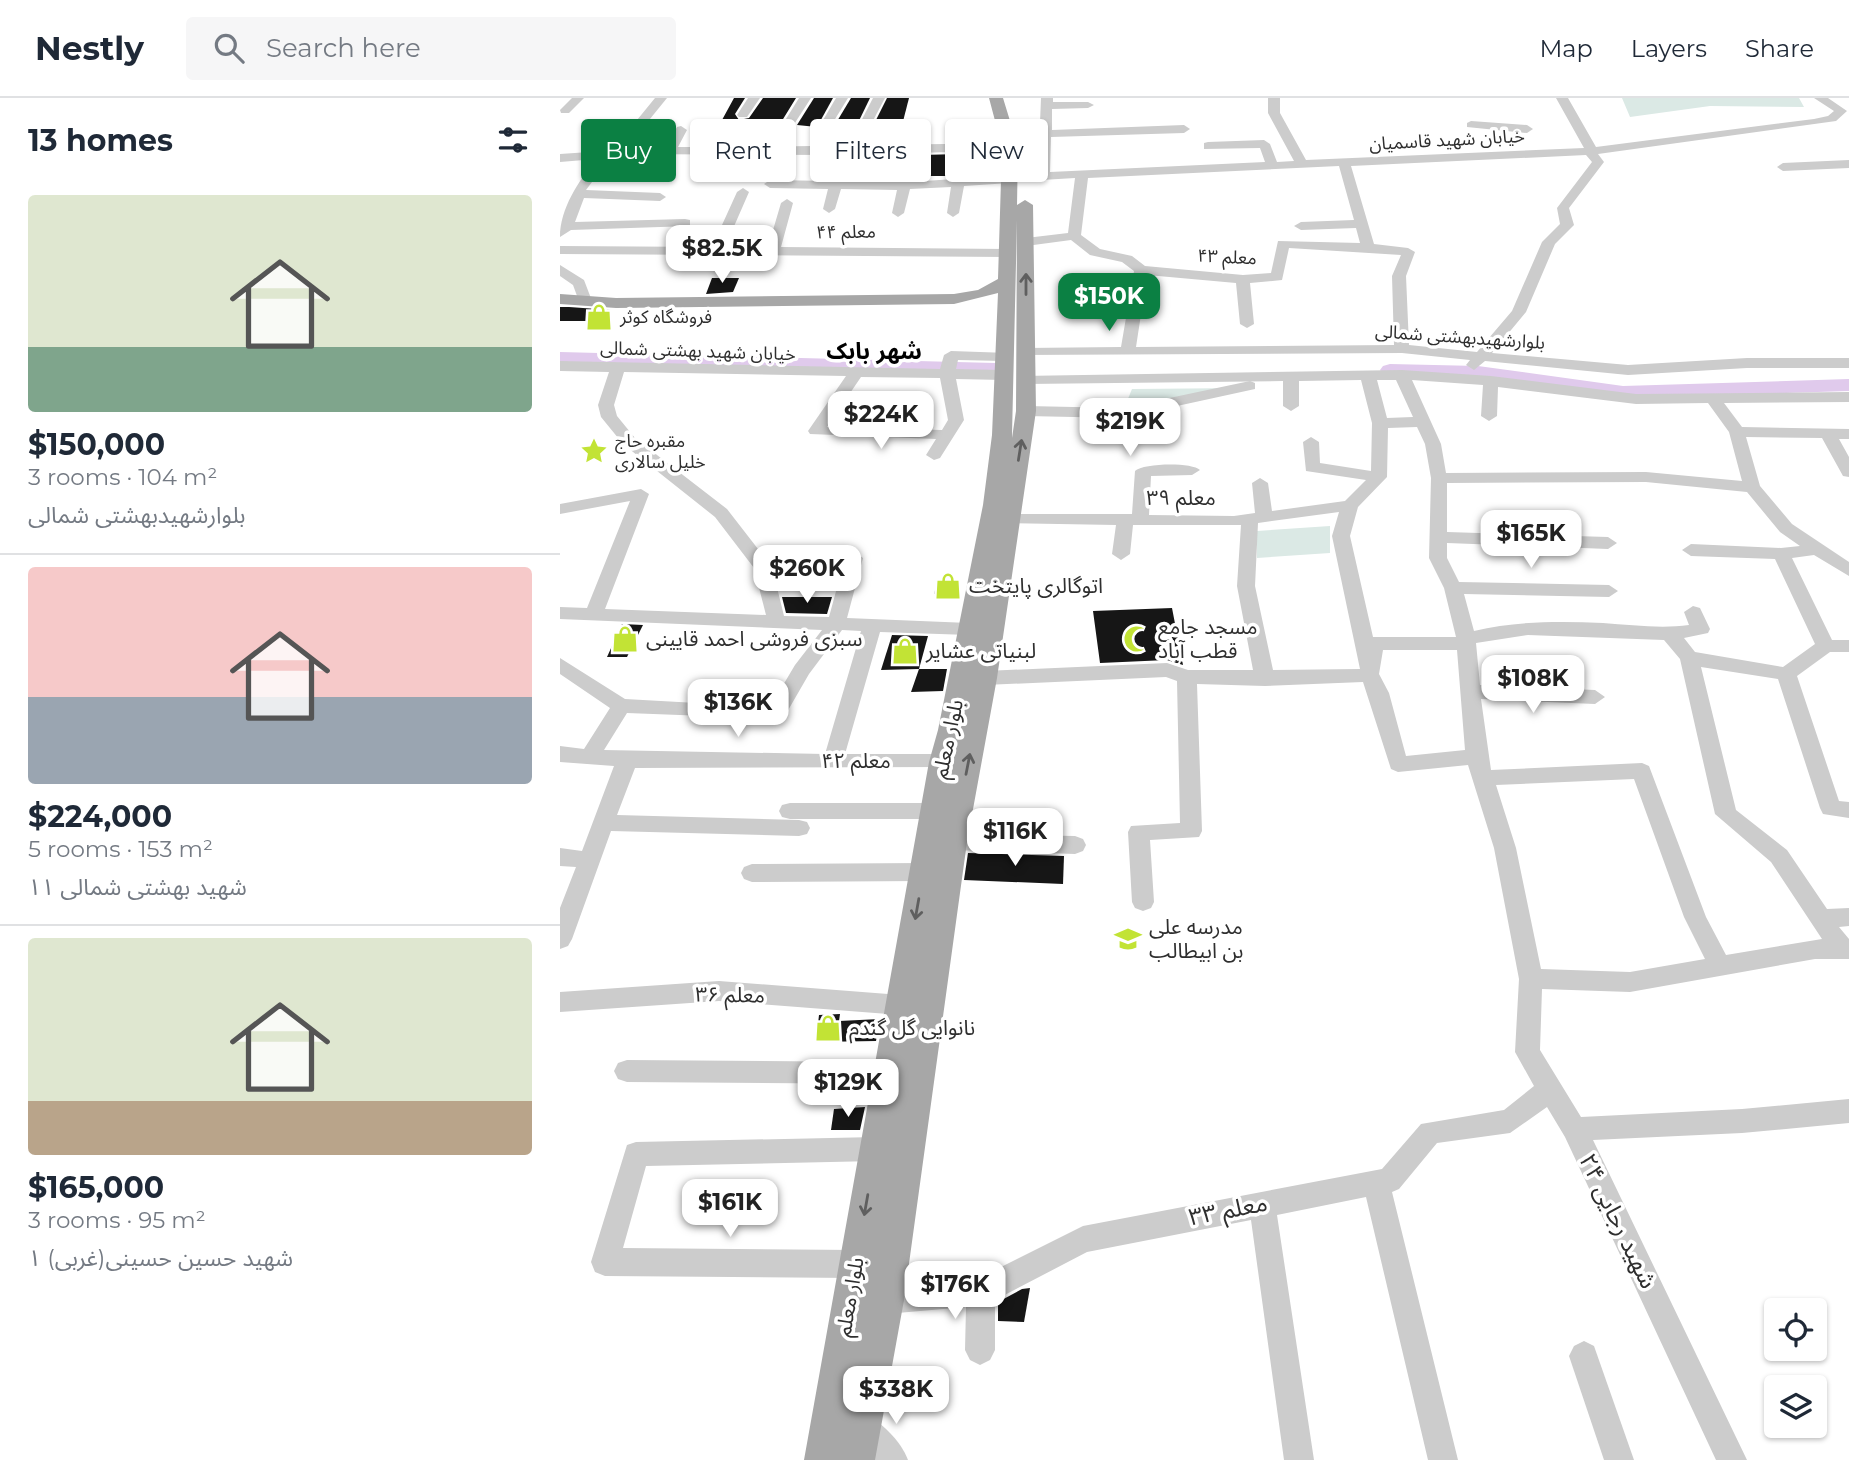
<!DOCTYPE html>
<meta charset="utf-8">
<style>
body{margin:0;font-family:Montserrat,"Noto Sans Arabic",sans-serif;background:#f6f6f7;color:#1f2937;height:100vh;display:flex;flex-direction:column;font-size:26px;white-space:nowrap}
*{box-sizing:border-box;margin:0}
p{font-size:23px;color:#747a83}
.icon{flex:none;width:38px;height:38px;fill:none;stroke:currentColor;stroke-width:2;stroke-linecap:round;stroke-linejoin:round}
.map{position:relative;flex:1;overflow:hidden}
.side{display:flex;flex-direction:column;background:#fff;width:560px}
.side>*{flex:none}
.top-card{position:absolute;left:21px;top:21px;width:665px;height:63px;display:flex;gap:14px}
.controls{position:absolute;left:1204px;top:1200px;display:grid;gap:14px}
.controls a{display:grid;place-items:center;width:63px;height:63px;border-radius:7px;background:#fff;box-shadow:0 2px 5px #0004;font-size:35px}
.price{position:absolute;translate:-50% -60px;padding:0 16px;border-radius:14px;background:#fff;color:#222;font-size:23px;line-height:46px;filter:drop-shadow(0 2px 4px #0008)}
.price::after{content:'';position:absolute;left:50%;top:42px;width:21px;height:16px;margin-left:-10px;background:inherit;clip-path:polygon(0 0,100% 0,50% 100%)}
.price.selected{background:#0b8043;color:#fff}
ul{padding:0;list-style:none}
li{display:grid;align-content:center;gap:14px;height:371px;padding:0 28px}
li+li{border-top:2px solid #e0e1e3}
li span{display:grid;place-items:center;height:217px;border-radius:7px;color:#555}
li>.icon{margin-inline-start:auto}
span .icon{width:126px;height:126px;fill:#fffc;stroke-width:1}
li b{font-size:30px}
h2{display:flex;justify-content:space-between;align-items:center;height:84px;padding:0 28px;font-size:30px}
.pill{padding:0 24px;border-radius:7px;background:#fff;box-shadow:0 2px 5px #0004;font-size:24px;line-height:63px}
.pill.selected{background:#0b8043;color:#fff}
header{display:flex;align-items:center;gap:42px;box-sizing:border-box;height:98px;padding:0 35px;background:#fff;border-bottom:2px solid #e0e1e3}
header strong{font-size:33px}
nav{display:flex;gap:38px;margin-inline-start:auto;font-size:24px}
.search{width:490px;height:63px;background:#f6f6f7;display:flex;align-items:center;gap:18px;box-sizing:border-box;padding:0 24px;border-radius:7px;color:#747a83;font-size:26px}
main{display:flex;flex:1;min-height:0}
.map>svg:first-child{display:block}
.green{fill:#dbe9e5}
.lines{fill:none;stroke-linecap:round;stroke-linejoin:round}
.river{fill:#e0caec;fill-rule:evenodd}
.building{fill:#161616}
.minor{fill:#ccc;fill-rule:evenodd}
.major{fill:#a7a7a7;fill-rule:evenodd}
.oneway{stroke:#5f5f5f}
.labels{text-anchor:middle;stroke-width:7;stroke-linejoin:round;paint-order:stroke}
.far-street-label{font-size:18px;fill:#2f2f2f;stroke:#fff}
.far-poi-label{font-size:18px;fill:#2f2f2f;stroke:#fff;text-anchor:start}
.street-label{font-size:21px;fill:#2f2f2f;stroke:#fff}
.poi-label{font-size:21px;fill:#2f2f2f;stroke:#fff;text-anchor:start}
.far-district-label{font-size:23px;font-weight:bold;fill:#000;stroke:#fff}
.near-street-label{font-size:24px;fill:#2f2f2f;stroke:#fff}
</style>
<header>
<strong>Nestly</strong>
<div class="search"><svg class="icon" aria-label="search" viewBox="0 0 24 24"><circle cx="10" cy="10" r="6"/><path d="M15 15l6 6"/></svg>Search here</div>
<nav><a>Map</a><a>Layers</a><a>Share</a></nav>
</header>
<main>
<section class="side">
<h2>13 homes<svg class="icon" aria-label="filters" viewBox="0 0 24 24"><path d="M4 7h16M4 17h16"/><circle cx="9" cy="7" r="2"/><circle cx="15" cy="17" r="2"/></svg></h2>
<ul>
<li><span style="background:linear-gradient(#dfe7d0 70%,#7fa58c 0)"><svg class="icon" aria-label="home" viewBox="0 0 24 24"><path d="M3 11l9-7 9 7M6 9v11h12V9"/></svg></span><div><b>$150,000</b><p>3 rooms · 104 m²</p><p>بلوارشهیدبهشتی شمالی</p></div></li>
<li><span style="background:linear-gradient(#f6c9c9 60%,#9aa5b1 0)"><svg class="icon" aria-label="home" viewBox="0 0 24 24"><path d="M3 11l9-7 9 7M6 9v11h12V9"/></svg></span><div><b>$224,000</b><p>5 rooms · 153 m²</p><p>شهید بهشتی شمالی ۱۱</p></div></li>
<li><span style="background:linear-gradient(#dfe7d0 75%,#b9a48a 0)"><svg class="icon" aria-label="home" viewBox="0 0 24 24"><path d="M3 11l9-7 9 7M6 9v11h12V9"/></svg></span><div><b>$165,000</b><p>3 rooms · 95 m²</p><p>شهید حسین حسینی(غربی) ۱</p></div></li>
</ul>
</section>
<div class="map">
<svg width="1289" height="1362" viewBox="0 0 1289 1362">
<rect width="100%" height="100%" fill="#fff"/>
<g class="green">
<polygon points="1062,0 1239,0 1244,9 1150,8 1070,19"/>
<polygon points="683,290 561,318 572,291"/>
<polygon points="770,428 770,455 697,460 697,433"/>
</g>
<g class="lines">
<g class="river">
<polygon points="0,254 435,265 444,271 435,277 0,266"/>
<polygon points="830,266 918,268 1063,288 1289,281 1289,293 1063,300 918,280 823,276 820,272 823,268"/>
</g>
</g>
<g class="building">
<polygon points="174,0 185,0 175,16 179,22 189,20 203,0 236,0 220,26 162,22"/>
<polygon points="254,0 273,0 257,29 237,27"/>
<polygon points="291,0 310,0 295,31 273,30"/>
<polygon points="327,0 349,0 340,35 311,32"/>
<polygon points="439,55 439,65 393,65 389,78 356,78 361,57"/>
<polygon points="152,180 179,180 173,194 146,196"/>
<polygon points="0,209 9,209 51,212 43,228 26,228 29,223 0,223"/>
<polygon points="378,481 401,481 398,495 374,496"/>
<polygon points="222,499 272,499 267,516 226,515"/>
<polygon points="612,510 623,567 607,562 540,565 533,513"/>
<polygon points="62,526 83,527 67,559 47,559"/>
<polygon points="332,537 368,538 359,571 321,572"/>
<polygon points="359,571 387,571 383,593 351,594"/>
<polygon points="408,755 504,758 503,786 404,782"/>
<polygon points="280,916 279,923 320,921 316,943 256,944 259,917"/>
<polygon points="305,1009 300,1032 271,1032 274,1011"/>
<polygon points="470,1190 464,1224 438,1223 438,1204 462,1191"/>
</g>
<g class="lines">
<g class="minor">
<polygon points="12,0 24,0 9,15 1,15 0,12"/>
<path d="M 95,0 L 107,0 L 68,48 L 106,49 L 117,29 L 121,28 L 127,32 L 118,49 L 166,49 L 175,29 L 181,25 L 187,29 L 178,49 L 450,45 L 454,46 L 454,52 L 357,55 L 351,84 L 450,77 L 456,81 L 450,85 L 404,88 L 399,115 L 393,119 L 387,115 L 391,89 L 350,91 L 344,115 L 338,119 L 332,115 L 337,92 L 281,91 L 275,111 L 269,115 L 263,111 L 268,91 L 210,90 L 204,86 L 210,82 L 270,83 L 278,57 L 61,56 L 50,60 L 26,92 L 100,95 L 106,99 L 100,103 L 24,100 L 15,124 L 125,121 L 130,122 L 130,128 L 11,132 L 0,139 C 0,110 19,83 36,61 L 0,64 L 0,56 L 44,53 L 55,49 ZM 345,55 L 339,84 L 283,83 L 290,57 Z"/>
<polygon points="188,0 200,0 187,19 179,19 177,17"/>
<polygon points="239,0 251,0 231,31 223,31 221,29"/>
<polygon points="276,0 288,0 269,31 261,31 259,29"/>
<polygon points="313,0 325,0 307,34 299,34 297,31"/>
<path d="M 481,0 L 493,0 L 493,4 L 528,4 L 534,7 L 528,10 L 492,11 L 492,32 L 624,27 L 630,31 L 624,35 L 491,39 L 490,74 L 705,64 L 700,50 L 644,51 L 644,45 L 648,44 L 704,42 L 710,46 L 717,64 L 734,63 L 708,15 L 708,0 L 720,0 L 720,15 L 746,62 L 1024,50 L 996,0 L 1008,0 L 1036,49 L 1254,21 L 1268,18 L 1274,13 L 1254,0 L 1268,0 L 1287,13 L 1276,23 L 1038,56 L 1044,64 L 1009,110 L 1014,127 L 995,146 L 966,214 L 932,255 L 1068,267 L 1187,260 L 1289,260 L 1289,270 L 1187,270 L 1068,277 L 925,263 L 914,272 L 906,267 L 910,262 L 842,255 L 460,257 L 458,254 L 465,250 L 561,249 L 574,173 L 562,164 L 530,157 L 511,142 L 466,148 L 459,144 L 466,140 L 508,135 L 515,80 L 465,83 L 459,79 L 478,75 ZM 1026,57 L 1032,64 L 997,110 L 1000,126 L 982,144 L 952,213 L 917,254 L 849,247 L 846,178 L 855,154 L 848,150 L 814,146 L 791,68 ZM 779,68 L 794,122 L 741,124 L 734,128 L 741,132 L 796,130 L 800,145 L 718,143 L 711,175 L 683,177 L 585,168 L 572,158 L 540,151 L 521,137 L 528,80 ZM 729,150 L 841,157 L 832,178 L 834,247 L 576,249 L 587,177 L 676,185 L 680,226 L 687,230 L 694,226 L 690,185 L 722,182 Z"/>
<polygon points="911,23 967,27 973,31 967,35 907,29 907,25"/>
<polygon points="1289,62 1289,70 1223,73 1217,69 1223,65"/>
<polygon points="183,90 189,94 165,149 208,149 221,105 227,101 233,105 221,149 447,151 454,155 447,159 0,156 0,148 152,149 177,94"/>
<polygon points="0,167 24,182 32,203 30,206 20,206 13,187 0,178"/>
<path d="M 391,253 L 449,255 L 449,261 L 444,263 L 398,262 L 396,271 L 444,272 L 452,277 L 444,282 L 396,281 L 404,322 L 380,360 L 374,362 L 366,357 L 376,341 L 250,336 L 248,333 L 286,278 L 64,274 L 54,307 L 57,318 L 75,340 L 167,411 L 212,469 L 224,518 L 269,519 L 285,460 L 294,454 L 303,460 L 287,520 L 409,525 L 418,531 L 409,537 L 320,534 L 285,656 L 382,656 L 389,659 L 392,664 L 389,669 L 75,670 L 57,717 L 239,722 L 247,724 L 250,730 L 247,736 L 239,738 L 51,733 L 12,841 L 8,848 L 0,851 L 0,810 L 16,769 L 0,768 L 0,750 L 22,753 L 54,668 L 0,664 L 0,648 L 24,651 L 50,610 L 0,576 L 0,560 L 65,601 L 210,609 L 235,567 L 262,532 L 0,521 L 0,509 L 27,510 L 70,403 L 0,416 L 0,406 L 81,391 L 89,396 L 45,511 L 206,517 L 194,470 L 155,419 L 63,346 L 41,319 L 38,307 L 49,274 L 0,273 L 0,263 L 380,271 L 384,257 ZM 301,279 L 380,280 L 388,322 L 382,332 L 267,329 ZM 282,532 L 301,533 L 265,656 L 44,652 L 67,615 L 223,621 L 249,576 Z"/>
<path d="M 842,272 L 931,278 L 1076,296 L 1289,294 L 1289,304 L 1164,305 L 1182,329 L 1289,331 L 1289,341 L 1279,341 L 1289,359 L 1289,379 L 1283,378 L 1262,340 L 1186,339 L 1200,388 L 1232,426 L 1289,464 L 1289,478 L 1254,457 L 1232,460 L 1272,542 L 1289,542 L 1289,554 L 1270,554 L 1237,578 L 1279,703 L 1289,704 L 1289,720 L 1263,716 L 1260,710 L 1218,581 L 1141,569 L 1176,712 L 1227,752 L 1267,811 L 1289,810 L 1289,828 L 1279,829 L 1289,841 L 1289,861 L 1255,861 L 1070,894 L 982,891 L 980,952 L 1021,1019 L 1182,1011 L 1289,1001 L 1289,1025 L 1182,1035 L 1033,1042 L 1187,1362 L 1156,1362 L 1005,1039 L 987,1009 L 950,1035 L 877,1045 L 839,1091 L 832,1094 L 898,1362 L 868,1362 L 806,1099 L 717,1117 L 754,1362 L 724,1362 L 691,1122 L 527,1154 L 435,1202 L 435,1252 L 430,1262 L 420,1267 L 410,1262 L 405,1252 L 406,1209 L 326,1216 L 316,1212 L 312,1202 L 316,1192 L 326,1188 L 419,1180 L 523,1128 L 822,1071 L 861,1026 L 944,1012 L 974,988 L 955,954 L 959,881 L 934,750 L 908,667 L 838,674 L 831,671 L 803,584 L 705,588 L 637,586 L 642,733 L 639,739 L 590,742 L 594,804 L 591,810 L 583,813 L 575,810 L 572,804 L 568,734 L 571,728 L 620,725 L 617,583 L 606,579 L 425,587 L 415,580 L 425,573 L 607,565 L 628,572 L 693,572 L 677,488 L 681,427 L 573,427 L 570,456 L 561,462 L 552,456 L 556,427 L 449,425 L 440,420 L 443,416 L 572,416 L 575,373 C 583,365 632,364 640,372 L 632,377 L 591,378 L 589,417 L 674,418 L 695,415 L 692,385 L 700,380 L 708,385 L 712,413 L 785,403 L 806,382 L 746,373 L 743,344 L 751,339 L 759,344 L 760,365 L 811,373 L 812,325 L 801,282 L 739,283 L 739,308 L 731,313 L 723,308 L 723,283 L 466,286 L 461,284 L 461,278 ZM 817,282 L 836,282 L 853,319 L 827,320 ZM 852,282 L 923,287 L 921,318 L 929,323 L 937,318 L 938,289 L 1076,306 L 1148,305 L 1169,334 L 1182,383 L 1086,374 L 886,375 L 881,346 ZM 857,329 L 865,346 L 871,380 L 869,460 L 884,490 L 896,539 L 813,539 L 790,438 L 798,409 L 827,379 L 828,330 ZM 1086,384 L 1187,394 L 1220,434 L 1240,448 L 1221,450 L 1131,446 L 1122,452 L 1131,458 L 1215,461 L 1255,546 L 1223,569 L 1135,554 L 1124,540 L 1148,535 L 1150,531 L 1140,510 L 1133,508 L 1124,514 L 1129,527 C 1101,531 1072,527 1043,525 C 999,523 956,523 914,533 L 904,496 L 1049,499 L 1058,493 L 1049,487 L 899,484 L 887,460 L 887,445 L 1048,451 L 1057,445 L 1048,439 L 887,434 L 887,385 ZM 779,414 L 772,438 L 800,571 L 713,572 L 695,488 L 698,425 ZM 968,537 L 1104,542 L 1120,561 L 1155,716 L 1211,764 L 1262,841 L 1166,857 L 1146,819 L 1089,668 L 1082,665 L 931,672 L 921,601 L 1035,606 L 1045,599 L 1035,592 L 920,587 L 916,545 ZM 823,552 L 897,552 L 905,652 L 846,658 L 829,595 L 819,576 ZM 1074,681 L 1124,819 L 1145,861 L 1070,874 L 981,871 L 956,750 L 936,687 Z"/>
<polygon points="690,283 695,285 695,291 562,320 466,318 458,313 466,308 562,310"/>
<polygon points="230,705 374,705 382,707 385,713 382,719 374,721 230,721 222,719 219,713 222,707"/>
<polygon points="393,736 515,738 523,741 526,747 523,753 515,756 393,752 385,750 382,744 385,738"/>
<polygon points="363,765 371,768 374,774 371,780 363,783 192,784 184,781 181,775 184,769 192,766"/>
<polygon points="159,883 341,897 350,900 353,907 350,914 341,917 159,903 0,914 0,894"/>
<polygon points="67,962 329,964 338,967 342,975 338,983 329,986 67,984 58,981 54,973 58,965"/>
<polygon points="316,1039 325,1042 329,1051 325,1060 316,1063 86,1068 63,1150 295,1152 305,1156 309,1166 305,1176 295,1180 45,1178 35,1174 31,1164 67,1047 76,1044"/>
<polygon points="1024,1243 1034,1248 1074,1362 1044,1362 1009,1258 1014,1248"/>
<path d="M 301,1314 C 320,1322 341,1343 348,1362 L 312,1362 L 290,1340 L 286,1329 L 290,1318 Z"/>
</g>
<path class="major" d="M 429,0 L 443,0 L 458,49 L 457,107 L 465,102 L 473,107 L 476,313 L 437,580 L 407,744 L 344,1202 L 315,1362 L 244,1362 L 369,664 L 378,632 L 423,407 L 432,337 L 438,195 L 394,206 L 56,210 L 0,206 L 0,196 L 56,200 L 394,196 L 418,192 L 438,181 L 442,49 ZM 457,122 L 456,313 L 452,340 L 452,337 Z"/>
</g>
<defs><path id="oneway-shaft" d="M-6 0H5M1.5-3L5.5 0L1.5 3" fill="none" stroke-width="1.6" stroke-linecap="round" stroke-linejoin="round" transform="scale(1.75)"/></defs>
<g class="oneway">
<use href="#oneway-shaft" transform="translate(466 186) rotate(-90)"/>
<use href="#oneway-shaft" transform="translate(460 352) rotate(-81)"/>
<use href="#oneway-shaft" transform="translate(408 666) rotate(-79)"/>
<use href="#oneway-shaft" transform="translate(357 811) rotate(100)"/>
<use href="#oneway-shaft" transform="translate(306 1107) rotate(100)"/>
</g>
<defs>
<g id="shop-bare" transform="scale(2.1)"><path d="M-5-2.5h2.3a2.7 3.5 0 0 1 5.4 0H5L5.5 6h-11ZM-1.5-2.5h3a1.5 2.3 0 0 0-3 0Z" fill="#c2e335" stroke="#fff" stroke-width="2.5" paint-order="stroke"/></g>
<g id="sight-bare" transform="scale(2.1)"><path d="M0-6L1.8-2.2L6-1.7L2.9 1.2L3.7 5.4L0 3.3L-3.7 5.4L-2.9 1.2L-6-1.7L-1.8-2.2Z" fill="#c2e335" stroke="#fff" stroke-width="2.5" paint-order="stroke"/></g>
<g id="mosque-bare" transform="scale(2.1)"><path d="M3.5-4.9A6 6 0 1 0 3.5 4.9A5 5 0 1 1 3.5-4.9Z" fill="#c2e335" stroke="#fff" stroke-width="2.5" paint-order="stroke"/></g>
<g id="school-bare" transform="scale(2.1)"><path d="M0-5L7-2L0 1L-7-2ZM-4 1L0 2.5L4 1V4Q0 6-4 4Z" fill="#c2e335" stroke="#fff" stroke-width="2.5" paint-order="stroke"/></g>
</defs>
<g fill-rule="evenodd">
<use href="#shop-bare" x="39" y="219"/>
<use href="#sight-bare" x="34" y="353"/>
<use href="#shop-bare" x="388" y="488"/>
<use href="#shop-bare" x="65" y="541"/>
<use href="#mosque-bare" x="577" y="541"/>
<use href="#shop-bare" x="345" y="553"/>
<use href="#school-bare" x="568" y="841"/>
<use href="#shop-bare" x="268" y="930"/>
</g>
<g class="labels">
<g class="far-street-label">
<text transform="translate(887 42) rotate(-3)" y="6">خیابان شهید قاسمیان</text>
<text transform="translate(286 134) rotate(-1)" y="6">معلم ۴۴</text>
<text transform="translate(667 159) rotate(3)" y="6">معلم ۴۳</text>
<text transform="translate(900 239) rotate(4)" y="6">بلوارشهیدبهشتی شمالی</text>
<text transform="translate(138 253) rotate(2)" y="6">خیابان شهید بهشتی شمالی</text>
</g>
<g class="far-poi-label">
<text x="60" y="225">فروشگاه کوثر</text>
<text x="55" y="349">مقبره حاج<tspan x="55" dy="21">خلیل سالاری</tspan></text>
</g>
<g class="street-label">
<text x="621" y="407">معلم ۳۹</text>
<text transform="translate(388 641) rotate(-78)" y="7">بلوار معلم</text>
<text x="296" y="670">معلم ۴۲</text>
<text transform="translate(170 897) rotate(1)" y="7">معلم ۳۶</text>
<text transform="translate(290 1199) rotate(-80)" y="7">بلوار معلم</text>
</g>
<g class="poi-label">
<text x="409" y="495">اتوگالری پایتخت</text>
<text x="598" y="536">مسجد جامع<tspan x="598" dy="24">قطب آباد</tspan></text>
<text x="86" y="548">سبزی فروشی احمد قایینی</text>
<text x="366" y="560">لبنیاتی عشایر</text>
<text x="589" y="836">مدرسه علی<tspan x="589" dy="24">بن ابیطالب</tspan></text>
<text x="289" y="937">نانوایی گل گندم</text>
</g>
<g class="far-district-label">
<text x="314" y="261">شهر بابک</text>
</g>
<g class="near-street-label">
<text transform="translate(668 1112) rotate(-11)" y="8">معلم ۳۳</text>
<text transform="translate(1058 1123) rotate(64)" y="8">شهید رجایی ۲۴</text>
</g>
</g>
</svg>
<div class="controls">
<a><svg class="icon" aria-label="locate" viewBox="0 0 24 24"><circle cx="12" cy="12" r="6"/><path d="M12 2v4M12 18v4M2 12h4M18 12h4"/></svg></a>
<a><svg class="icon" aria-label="layers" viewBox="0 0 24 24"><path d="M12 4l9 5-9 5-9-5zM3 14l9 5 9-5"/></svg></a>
</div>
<b class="price" style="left:162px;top:187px">$82.5K</b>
<b class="price selected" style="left:549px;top:235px">$150K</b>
<b class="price" style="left:321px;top:353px">$224K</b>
<b class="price" style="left:570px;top:360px">$219K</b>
<b class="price" style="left:971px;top:472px">$165K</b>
<b class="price" style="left:247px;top:507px">$260K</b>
<b class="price" style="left:973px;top:617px">$108K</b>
<b class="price" style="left:178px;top:641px">$136K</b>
<b class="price" style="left:455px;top:770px">$116K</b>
<b class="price" style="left:288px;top:1021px">$129K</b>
<b class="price" style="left:170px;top:1141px">$161K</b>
<b class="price" style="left:395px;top:1223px">$176K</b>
<b class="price" style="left:336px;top:1328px">$338K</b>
<div class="top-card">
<a class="pill selected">Buy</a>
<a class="pill">Rent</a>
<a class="pill">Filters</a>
<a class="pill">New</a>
</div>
</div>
</main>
